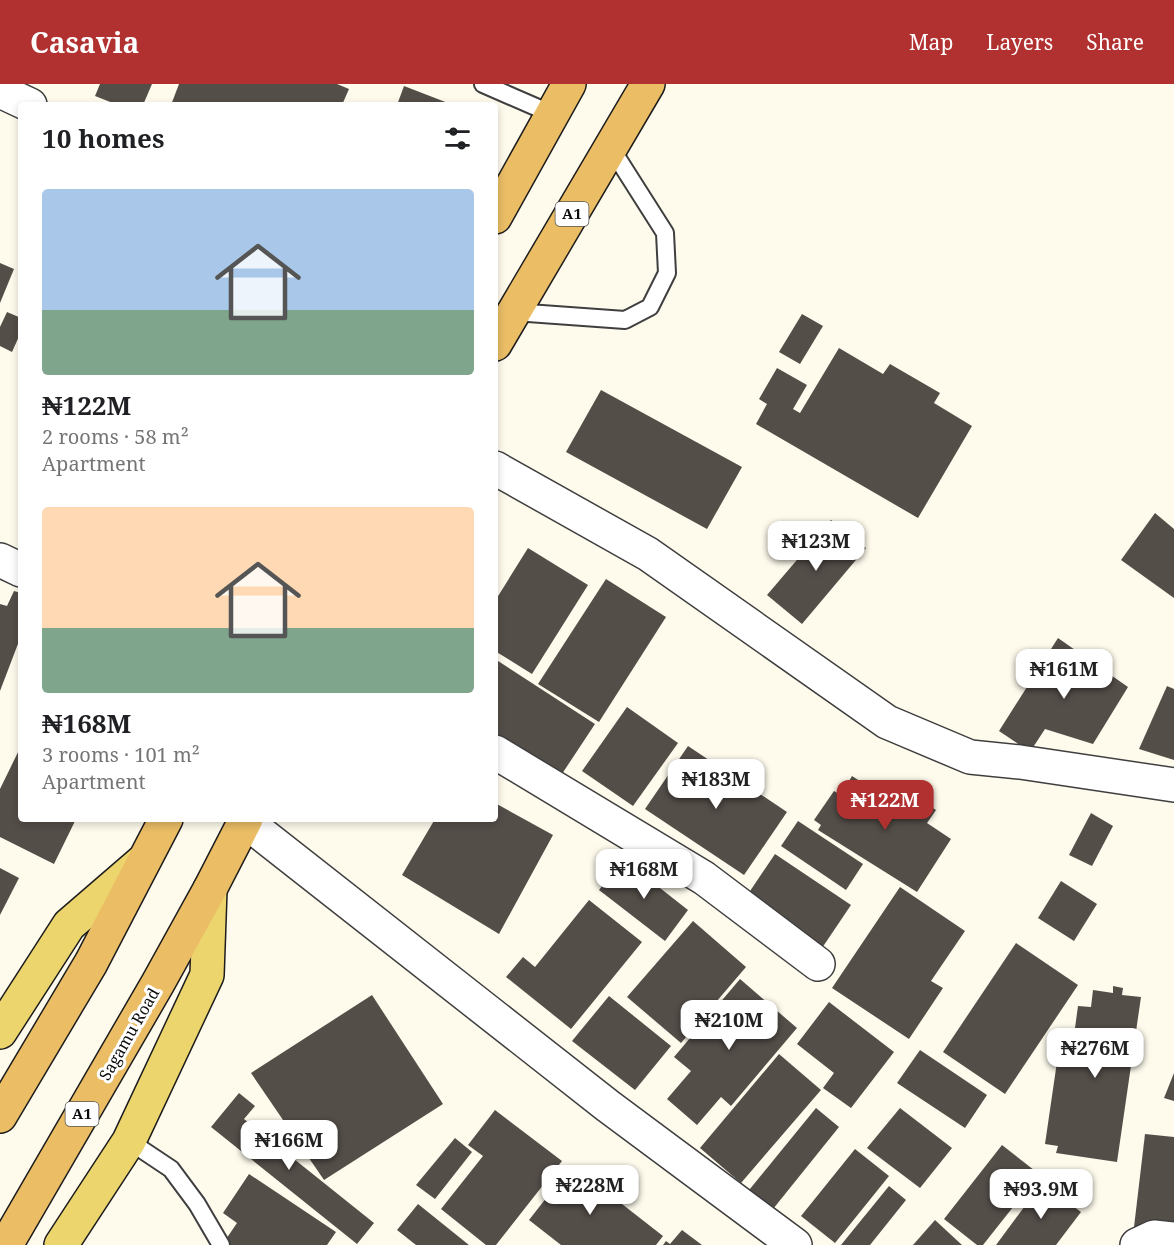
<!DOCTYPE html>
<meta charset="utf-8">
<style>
body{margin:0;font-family:"Noto Serif",serif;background:#f2f2f2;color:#202124;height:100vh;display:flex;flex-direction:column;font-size:22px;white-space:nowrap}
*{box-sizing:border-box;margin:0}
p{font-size:20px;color:#757577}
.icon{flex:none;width:33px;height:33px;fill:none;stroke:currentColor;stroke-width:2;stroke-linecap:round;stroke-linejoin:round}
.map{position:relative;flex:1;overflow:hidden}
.sheet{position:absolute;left:18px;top:18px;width:480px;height:720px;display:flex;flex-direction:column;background:#fff;border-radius:6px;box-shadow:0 3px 9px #0003}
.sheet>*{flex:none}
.price{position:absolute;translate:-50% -51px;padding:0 14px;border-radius:12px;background:#fff;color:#222;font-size:20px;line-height:39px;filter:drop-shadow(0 2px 3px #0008)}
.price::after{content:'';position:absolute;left:50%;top:36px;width:18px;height:14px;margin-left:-9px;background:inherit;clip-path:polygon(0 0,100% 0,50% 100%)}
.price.selected{background:#b13130;color:#fff}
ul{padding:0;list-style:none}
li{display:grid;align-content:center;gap:12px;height:318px;padding:0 24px}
li span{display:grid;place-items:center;height:186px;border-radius:6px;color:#555}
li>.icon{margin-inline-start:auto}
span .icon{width:108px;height:108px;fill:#fffc;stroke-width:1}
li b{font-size:26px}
h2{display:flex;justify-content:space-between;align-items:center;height:72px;padding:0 24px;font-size:26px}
header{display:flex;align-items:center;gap:36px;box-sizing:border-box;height:84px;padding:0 30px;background:#b13130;color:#fff}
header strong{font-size:28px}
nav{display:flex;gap:33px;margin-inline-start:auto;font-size:21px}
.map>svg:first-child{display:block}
.building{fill:#544e49}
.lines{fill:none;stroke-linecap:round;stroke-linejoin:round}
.service-casing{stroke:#3f3f3f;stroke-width:20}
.minor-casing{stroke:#3f3f3f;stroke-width:36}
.primary-casing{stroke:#1d1d1d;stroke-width:36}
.trunk-casing{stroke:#1d1d1d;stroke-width:36}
.service{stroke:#fff;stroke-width:16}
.minor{stroke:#fff;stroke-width:33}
.primary{stroke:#edd56d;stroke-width:33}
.trunk{stroke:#ebbe66;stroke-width:33}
.labels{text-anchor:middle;stroke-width:6;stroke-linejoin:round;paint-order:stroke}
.shield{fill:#fff;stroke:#555;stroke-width:1.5}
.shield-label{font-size:15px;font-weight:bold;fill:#0c0c0c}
.street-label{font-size:16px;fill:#0c0c0c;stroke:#fff}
</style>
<header>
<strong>Casavia</strong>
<nav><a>Map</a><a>Layers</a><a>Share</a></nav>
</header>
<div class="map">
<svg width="1174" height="1161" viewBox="0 0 1174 1161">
<rect width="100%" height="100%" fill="#fefbed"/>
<g class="building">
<polygon points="100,0 152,0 143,21 118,21 95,12"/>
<polygon points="179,0 337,0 349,5 342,21 171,21"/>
<polygon points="404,2 448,19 447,21 397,21"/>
<polygon points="0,179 14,185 0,219"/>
<polygon points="7,228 21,234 21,248 12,268 0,262 0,243"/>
<polygon points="802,230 823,242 800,280 779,268"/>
<polygon points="839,264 883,290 890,280 940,309 934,319 972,342 918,434 756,340 767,320 759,315 777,284 807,301 793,325 800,329"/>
<polygon points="601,306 742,383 707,445 566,368"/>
<polygon points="1155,429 1174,445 1174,514 1121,476"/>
<polygon points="831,436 866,464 802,540 767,511"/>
<polygon points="528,464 588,501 532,590 495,567 495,517"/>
<polygon points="606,495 666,533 599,638 538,600"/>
<polygon points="14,507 21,509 21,552 0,607 0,520 7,522"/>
<polygon points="1058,554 1128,603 1093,660 1045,645 1030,668 999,647"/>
<polygon points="495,575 595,640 556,699 495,660"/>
<polygon points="1167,602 1174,605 1174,676 1139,665"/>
<polygon points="627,623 678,659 633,722 582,687"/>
<polygon points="21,662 21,735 76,735 54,780 0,753 0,705"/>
<polygon points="688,662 787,728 744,791 645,725"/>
<polygon points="852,692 886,714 895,700 936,726 927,739 951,755 917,808 818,746 821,741 814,736 834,707 841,711"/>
<polygon points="495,719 553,751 499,850 402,791 435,735 495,735"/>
<polygon points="1091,729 1113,742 1092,782 1069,771"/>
<polygon points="798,737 863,780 846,806 781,762"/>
<polygon points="775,770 851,821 820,867 744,816"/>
<polygon points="623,775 688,826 665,857 599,806"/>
<polygon points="0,784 19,794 0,831"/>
<polygon points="1061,797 1097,820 1074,857 1038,834"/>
<polygon points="900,803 965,847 931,897 943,904 909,955 832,904"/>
<polygon points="589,816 642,858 571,945 506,893 523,873 535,883"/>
<polygon points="693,837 746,883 681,959 627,913"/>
<polygon points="1016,859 1078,901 1005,1010 943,968"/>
<polygon points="740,895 797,944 731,1022 721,1013 697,1041 667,1015 691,987 674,973"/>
<polygon points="1113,902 1123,904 1122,911 1141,913 1117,1078 1056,1069 1058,1062 1045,1060 1059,964 1072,966 1078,922 1091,923 1093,906 1113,909"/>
<polygon points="372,911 443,1020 324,1096 251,989"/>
<polygon points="609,912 671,962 635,1006 572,957"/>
<polygon points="829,918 894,968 851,1024 823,1004 834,989 797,960"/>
<polygon points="920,966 987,1011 965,1044 897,999"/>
<polygon points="779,970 821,1006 741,1099 700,1064"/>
<polygon points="1174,989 1174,1017 1164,1014"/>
<polygon points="239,1009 255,1022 244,1035 374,1139 357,1160 211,1043"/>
<polygon points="816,1024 839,1043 769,1130 745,1111"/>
<polygon points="900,1024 952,1064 920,1104 867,1064"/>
<polygon points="495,1026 562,1077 496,1161 486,1161 441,1125 483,1072 468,1061"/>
<polygon points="1145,1050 1174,1053 1174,1148 1134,1143"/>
<polygon points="455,1054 472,1068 435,1115 416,1101"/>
<polygon points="1002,1061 1039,1090 983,1161 977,1161 944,1135"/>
<polygon points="855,1065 889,1092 835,1159 801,1132"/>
<polygon points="572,1081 663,1152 656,1161 561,1161 529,1136"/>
<polygon points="249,1090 336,1148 327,1161 222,1161 237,1139 223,1129"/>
<polygon points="1042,1099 1081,1128 1056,1161 996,1161"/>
<polygon points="889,1102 906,1116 870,1161 841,1161"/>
<polygon points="418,1120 469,1161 416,1161 397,1146"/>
<polygon points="935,1136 962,1161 913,1161"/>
<polygon points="682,1146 702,1161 663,1161 666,1157 670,1160"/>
</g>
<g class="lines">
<g class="service-casing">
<g id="service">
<polyline points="483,0 552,30"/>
<polyline points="514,228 625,236 650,223 667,189 665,149 611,64"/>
<polyline points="129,1057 171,1085 197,1120 221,1161"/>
</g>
</g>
<g class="minor-casing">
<g id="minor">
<polyline points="0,7 30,21"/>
<polyline points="495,384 648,470 887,638 970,673 1020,678 1174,701"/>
<polyline points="0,476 21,486"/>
<polyline points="495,668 704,794 818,880"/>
<polyline points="245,737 608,1022 795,1161"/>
<polyline points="1137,1161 1154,1153 1174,1155"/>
</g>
</g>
<g class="primary-casing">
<g id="primary">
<polyline points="0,948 69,841 142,778"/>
<polyline points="61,1161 129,1057 207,891 210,805"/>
</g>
</g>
<g class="trunk-casing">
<g id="trunk">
<polyline points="495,133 569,0"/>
<polyline points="495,260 648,0"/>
<polyline points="0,1032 91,879 166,735"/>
<polyline points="6,1161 158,899 210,805 246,735"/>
</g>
</g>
<use href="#service" class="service"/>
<use href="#minor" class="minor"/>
<use href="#primary" class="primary"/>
<use href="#trunk" class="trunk"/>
</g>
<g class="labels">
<g class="shield">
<rect x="555.5" y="118" width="33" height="24" rx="4.5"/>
<rect x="65.5" y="1018" width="33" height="24" rx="4.5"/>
</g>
<g class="shield-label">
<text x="572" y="135">A1</text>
<text x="82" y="1035">A1</text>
</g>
<g class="street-label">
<text transform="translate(129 950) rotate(-60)" y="6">Sagamu Road</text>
</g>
</g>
</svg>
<b class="price" style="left:816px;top:488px">₦123M</b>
<b class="price" style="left:1064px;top:616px">₦161M</b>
<b class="price" style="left:716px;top:726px">₦183M</b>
<b class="price selected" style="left:885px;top:747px">₦122M</b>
<b class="price" style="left:644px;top:816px">₦168M</b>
<b class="price" style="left:729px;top:967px">₦210M</b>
<b class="price" style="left:1095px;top:995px">₦276M</b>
<b class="price" style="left:289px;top:1087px">₦166M</b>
<b class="price" style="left:590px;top:1132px">₦228M</b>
<b class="price" style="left:1041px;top:1136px">₦93.9M</b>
<section class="sheet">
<h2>10 homes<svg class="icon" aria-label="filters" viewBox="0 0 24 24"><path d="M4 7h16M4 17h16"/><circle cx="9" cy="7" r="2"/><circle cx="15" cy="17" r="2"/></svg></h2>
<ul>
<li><span style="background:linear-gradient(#a9c7e8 65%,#7fa58c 0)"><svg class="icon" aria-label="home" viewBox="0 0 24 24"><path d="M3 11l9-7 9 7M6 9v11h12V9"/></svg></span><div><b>₦122M</b><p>2 rooms · 58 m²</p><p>Apartment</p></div></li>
<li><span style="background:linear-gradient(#ffd9b3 65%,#7fa58c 0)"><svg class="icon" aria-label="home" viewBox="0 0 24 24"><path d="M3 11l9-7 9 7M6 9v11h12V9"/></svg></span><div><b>₦168M</b><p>3 rooms · 101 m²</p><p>Apartment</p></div></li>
</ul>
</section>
</div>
